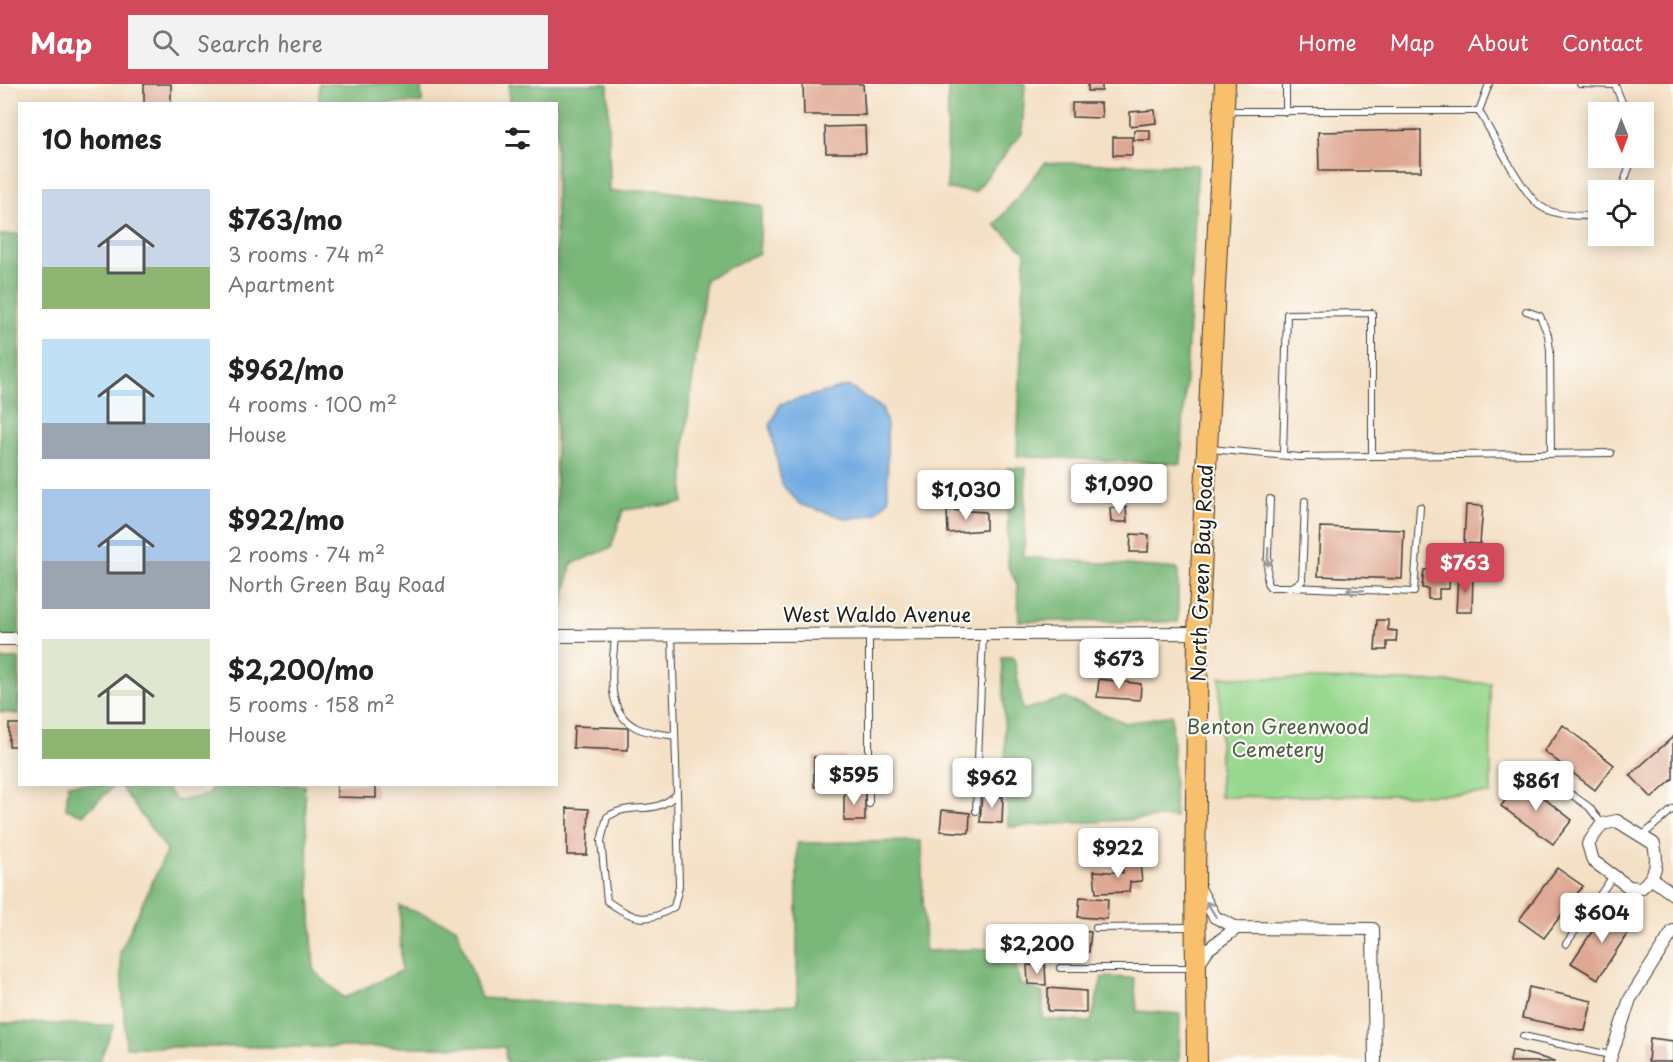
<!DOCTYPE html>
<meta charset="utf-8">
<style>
body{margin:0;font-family:"Playpen Sans",sans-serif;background:#f2f2f2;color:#222;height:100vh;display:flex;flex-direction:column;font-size:22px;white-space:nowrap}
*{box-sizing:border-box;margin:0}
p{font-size:20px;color:#767676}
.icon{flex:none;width:33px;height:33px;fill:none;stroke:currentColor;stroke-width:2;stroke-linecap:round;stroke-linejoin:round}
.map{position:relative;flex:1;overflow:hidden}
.panel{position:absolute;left:18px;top:18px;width:540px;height:684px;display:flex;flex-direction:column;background:#fff;border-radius:0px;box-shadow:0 3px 15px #0003}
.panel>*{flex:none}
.needle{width:39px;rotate:179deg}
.fabs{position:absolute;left:1588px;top:18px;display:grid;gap:12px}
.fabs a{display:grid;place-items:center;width:66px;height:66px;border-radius:0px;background:#fff;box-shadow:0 3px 15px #0003;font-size:30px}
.price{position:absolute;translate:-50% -51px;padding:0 14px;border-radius:6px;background:#fff;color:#222;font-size:20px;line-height:39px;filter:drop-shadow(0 2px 3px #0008)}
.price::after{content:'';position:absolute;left:50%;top:36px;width:18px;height:14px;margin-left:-9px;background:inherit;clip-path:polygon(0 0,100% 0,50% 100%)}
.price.selected{background:#d1495b;color:#fff}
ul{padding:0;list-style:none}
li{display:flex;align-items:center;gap:18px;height:150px;padding:0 24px}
li span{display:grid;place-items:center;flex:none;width:168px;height:120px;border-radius:0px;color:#555}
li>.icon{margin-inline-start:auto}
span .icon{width:72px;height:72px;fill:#fffc;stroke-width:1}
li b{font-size:26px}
h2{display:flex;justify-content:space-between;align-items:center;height:72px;padding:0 24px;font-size:26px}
header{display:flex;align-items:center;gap:36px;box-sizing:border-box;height:84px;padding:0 30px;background:#d1495b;color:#fff}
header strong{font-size:28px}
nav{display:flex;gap:33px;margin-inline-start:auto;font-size:21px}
.search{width:420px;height:54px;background:#f2f2f2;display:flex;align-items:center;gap:15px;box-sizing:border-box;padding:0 21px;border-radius:0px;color:#767676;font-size:22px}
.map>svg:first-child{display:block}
.green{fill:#98d88e;stroke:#5a7a55;stroke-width:1.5}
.forest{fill:#7ab879;stroke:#4b6a4a;stroke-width:1.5}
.water{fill:#72abe2;stroke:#47647f;stroke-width:1.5}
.building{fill:#dfa893}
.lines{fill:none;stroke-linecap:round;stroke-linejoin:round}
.service-casing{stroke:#3c3935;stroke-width:8}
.minor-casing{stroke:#3c3935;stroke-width:14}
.primary-casing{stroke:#3c3935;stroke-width:22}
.service{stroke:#fff;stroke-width:6}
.minor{stroke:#fff;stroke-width:12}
.primary{stroke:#f8bf6c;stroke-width:20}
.oneway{stroke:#999}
.labels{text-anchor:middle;stroke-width:4.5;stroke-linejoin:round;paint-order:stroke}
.street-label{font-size:20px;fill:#1c1c1c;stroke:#fdfcf7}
.park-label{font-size:20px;fill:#475e44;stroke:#fdfcf7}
</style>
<header>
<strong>Map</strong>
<div class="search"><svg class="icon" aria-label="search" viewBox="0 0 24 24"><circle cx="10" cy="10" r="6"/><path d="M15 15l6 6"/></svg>Search here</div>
<nav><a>Home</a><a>Map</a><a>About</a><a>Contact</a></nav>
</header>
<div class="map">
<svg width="1673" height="978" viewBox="0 0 1673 978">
<rect width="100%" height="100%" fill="#fdfcf7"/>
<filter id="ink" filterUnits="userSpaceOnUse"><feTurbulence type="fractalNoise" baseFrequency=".0167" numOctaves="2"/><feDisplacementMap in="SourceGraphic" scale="12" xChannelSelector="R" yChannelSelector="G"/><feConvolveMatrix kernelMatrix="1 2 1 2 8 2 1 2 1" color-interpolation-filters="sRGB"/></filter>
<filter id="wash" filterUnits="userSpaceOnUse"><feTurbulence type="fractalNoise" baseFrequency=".008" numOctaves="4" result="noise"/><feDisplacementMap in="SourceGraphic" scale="24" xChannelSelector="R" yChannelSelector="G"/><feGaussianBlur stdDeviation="1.35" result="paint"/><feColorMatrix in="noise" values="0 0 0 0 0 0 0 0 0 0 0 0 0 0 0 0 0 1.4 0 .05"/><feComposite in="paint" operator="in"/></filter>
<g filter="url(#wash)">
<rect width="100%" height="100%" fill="#f4e0c5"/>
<polygon class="green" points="1220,593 1490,599 1491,710 1220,713"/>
<g class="forest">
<polygon points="319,0 421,0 422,19 319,19"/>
<polygon points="509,0 608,0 610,108 660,106 762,122 759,169 706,195 685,354 683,419 623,426 611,464 571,480 560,538 556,538 556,20 509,19"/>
<polygon points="948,0 1025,0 1022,49 975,108 947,105"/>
<polygon points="1045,79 1198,81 1181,380 1017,372 1025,168 995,141"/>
<polygon points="20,150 19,553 0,554 0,151"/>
<polygon points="1007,384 1026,384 1024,473 1178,485 1178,538 1019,537 1017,500 1008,483"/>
<polygon points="1002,573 1014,573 1023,626 1065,614 1126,639 1172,631 1175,733 1008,743"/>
<polygon points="0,575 19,575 19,630 0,628"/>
<polygon points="68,701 68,700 115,701 83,731 66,725"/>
<polygon points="119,701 163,701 177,717 209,711 211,701 304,701 314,887 344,914 401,887 400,822 456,843 481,914 668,927 797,920 797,759 921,757 925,867 1012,864 1020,900 1043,909 1043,935 1091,938 1102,893 1134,894 1137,927 1180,930 1179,978 506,978 505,963 126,963 120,868 167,766"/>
<polygon points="0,939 114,941 99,978 0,978"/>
</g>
<polygon class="water" points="848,302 882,324 887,340 888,416 875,430 848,435 801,421 782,401 770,342 780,320"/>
<g id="blocks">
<g class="building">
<rect x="144" y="0" width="27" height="20"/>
<polygon points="803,0 863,0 865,31 804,31"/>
<rect x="1088" y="0" width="14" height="7"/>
<polygon points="1072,19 1101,19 1102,34 1072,33"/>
<polygon points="1155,26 1156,39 1130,42 1130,28"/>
<polygon points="865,42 866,69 826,69 825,43"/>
<rect x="1134" y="46" width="16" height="10"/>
<polygon points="1421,46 1421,87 1319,87 1318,48"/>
<rect x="1113" y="53" width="19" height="18"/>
<polygon points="1466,421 1483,422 1480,460 1464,459"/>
<polygon points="1126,423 1127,438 1111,438 1110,424"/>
<polygon points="947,426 986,428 986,446 948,449"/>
<polygon points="1320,443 1404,446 1402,495 1318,492"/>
<polygon points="1131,450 1149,451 1148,468 1130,468"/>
<polygon points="1429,476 1441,477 1440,488 1450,488 1449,505 1439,505 1439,515 1428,515 1428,505 1422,504 1424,486 1428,486"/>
<polygon points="1458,491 1473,492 1472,528 1456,528"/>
<polygon points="1377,536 1388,536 1388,546 1397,547 1396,558 1387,558 1387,566 1375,566"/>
<polygon points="1099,595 1141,600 1140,616 1097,613"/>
<rect x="9" y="640" width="11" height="22"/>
<polygon points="1563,641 1614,681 1595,706 1544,667"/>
<polygon points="574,642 628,644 628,666 573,664"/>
<polygon points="1673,653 1673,695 1652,714 1630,691"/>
<polygon points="814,673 845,673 846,702 814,703"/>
<polygon points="1520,696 1572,736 1553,760 1501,722"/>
<polygon points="337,700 376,700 376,714 337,713"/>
<rect x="844" y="707" width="21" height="30"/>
<polygon points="982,711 1003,713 1002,739 980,738"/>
<polygon points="567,724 589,725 587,771 567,771"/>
<polygon points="942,726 970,729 969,749 940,747"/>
<polygon points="1122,780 1140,780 1142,797 1130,798 1129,808 1096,809 1094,787 1123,789"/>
<polygon points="1557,784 1583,802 1544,854 1519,836"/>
<polygon points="1080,813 1108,815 1107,835 1078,833"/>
<polygon points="1607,825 1633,841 1598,895 1571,879"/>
<polygon points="1062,846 1091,848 1089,868 1060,866"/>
<polygon points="1027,881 1045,881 1046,901 1028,900"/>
<polygon points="1529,903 1592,917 1585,947 1522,934"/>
<polygon points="1048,904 1086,907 1086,928 1048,927"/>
<polygon points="1650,954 1673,957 1673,978 1648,978"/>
<polygon points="1512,966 1554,977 1553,978 1510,978"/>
</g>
</g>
</g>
<g filter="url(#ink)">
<use href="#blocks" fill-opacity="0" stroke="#3c3935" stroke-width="1.5"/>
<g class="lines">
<g class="service-casing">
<g id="service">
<polyline points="1286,0 1286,28"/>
<polyline points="1580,0 1615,1 1626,28"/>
<polyline points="1226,27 1479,27 1489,0"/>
<path d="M 1479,27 C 1491,47 1523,110 1540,122 C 1556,133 1580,132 1599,132"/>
<polyline points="1621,106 1630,81 1629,74"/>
<polyline points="1526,227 1540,232 1548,251 1550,266 1551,370"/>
<polyline points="1210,365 1299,373 1611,369"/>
<polyline points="1283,371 1287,230 1372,229 1372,372"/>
<polyline points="1270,415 1267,499 1270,503 1292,503 1302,497 1305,417"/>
<polyline points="1292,503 1414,508 1420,423"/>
<path d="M 615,552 C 613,582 603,628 637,644 C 647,649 663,650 675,652"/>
<path d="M 672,552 L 677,710 C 652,734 633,716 607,733 L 601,757 L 607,817 C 633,835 646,841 674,823 L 679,803 L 677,710"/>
<polyline points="1540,688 1589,723 1602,740"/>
<polyline points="869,720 869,551"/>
<polyline points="976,727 983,550"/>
<polyline points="1642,752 1673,725"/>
<polyline points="1096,844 1192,843"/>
<polyline points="1566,860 1613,792"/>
<polyline points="1060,884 1192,884"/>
<polyline points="1523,952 1610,971"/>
</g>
</g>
<g class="minor-casing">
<g id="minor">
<polyline points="556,552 1198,549"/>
<polyline points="0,555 20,555"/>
<path d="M 1617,737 L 1654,760 C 1658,779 1657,791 1641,804 L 1629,803 L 1593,777 L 1588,760 L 1602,740 Z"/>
<polyline points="1652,795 1673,810"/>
<polyline points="1198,803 1215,833 1237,844 1373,845 1375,978"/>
<polyline points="1198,880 1208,865 1237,844"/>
<polyline points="1609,978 1630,915 1673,847"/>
</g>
</g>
<g class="primary-casing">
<polyline id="primary" points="1197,978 1195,797 1198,549 1225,0"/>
</g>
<use href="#service" class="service"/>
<use href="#minor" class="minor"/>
<use href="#primary" class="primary"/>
</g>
<defs><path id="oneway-shaft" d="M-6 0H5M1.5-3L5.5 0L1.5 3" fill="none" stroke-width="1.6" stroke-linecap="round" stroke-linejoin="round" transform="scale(1.5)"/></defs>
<g class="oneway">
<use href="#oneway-shaft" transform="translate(1268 473) rotate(92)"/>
<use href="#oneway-shaft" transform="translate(1355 506) rotate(-178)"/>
<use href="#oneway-shaft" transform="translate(1211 825) rotate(-122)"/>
</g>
</g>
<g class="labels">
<g class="street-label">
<text transform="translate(1202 489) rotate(-88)" y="7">North Green Bay Road</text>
<text x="877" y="538">West Waldo Avenue</text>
</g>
<g class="park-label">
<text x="1278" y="650">Benton Greenwood<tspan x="1278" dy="23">Cemetery</tspan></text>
</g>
</g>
</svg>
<div class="fabs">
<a><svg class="needle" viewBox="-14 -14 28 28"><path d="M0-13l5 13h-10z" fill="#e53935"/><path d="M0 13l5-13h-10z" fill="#767676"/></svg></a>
<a><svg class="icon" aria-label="locate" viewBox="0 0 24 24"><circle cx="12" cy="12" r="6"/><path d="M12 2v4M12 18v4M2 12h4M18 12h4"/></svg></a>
</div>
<b class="price" style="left:1119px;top:431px">$1,090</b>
<b class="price" style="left:966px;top:437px">$1,030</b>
<b class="price selected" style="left:1465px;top:510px">$763</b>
<b class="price" style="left:1119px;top:606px">$673</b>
<b class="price" style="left:854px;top:722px">$595</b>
<b class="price" style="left:992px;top:725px">$962</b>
<b class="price" style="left:1536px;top:728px">$861</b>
<b class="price" style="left:1118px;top:795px">$922</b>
<b class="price" style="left:1602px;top:860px">$604</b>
<b class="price" style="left:1037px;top:891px">$2,200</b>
<section class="panel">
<h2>10 homes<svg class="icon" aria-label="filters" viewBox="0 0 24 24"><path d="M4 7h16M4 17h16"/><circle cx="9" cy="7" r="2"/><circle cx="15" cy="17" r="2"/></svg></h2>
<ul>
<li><span style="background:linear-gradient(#c9d6e8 65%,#8fb573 0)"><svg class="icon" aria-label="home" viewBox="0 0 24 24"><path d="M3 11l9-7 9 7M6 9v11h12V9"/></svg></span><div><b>$763/mo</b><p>3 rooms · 74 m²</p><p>Apartment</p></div></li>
<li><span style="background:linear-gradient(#bfe0f5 70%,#9aa5b1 0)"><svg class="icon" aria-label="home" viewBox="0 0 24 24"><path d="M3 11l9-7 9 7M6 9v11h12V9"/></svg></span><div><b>$962/mo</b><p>4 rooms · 100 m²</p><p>House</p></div></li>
<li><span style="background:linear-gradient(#a9c7e8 60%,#9aa5b1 0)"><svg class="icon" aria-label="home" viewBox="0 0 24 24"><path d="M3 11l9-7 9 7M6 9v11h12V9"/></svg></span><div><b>$922/mo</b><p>2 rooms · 74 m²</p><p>North Green Bay Road</p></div></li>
<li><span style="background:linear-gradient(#dfe7d0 75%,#8fb573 0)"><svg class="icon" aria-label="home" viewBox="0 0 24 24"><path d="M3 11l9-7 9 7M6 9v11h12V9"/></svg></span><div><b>$2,200/mo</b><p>5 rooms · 158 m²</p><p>House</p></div></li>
</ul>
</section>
</div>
